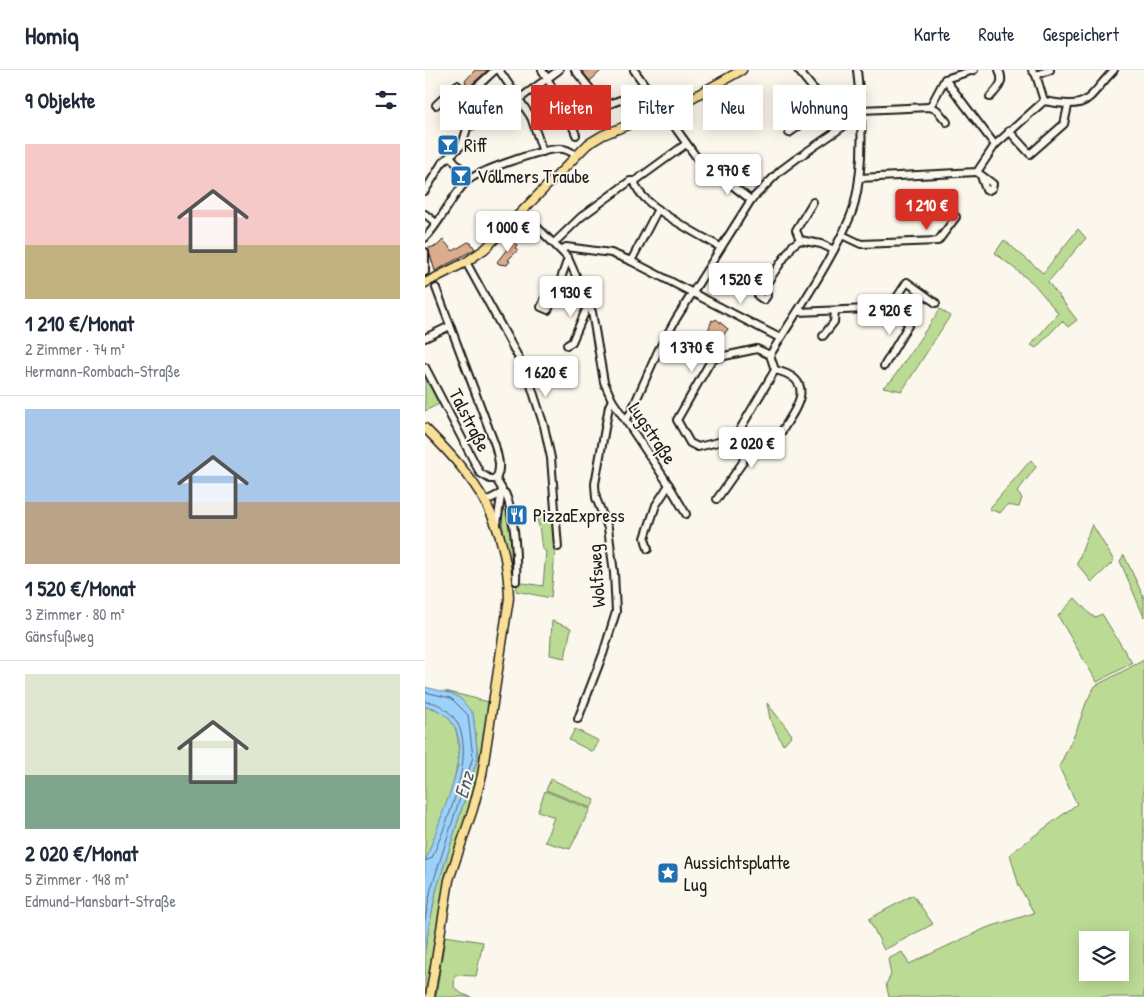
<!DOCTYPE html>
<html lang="de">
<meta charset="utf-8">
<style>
body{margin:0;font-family:"Patrick Hand",sans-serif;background:#f2f2f3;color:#1f2937;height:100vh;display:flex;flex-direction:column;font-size:19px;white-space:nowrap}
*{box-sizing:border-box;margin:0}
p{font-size:16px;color:#747a83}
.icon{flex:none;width:28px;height:28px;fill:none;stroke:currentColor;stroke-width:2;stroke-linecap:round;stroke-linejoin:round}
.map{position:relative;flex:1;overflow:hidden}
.details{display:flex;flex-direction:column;background:#fff;width:425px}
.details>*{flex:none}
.hud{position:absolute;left:15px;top:15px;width:475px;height:45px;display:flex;gap:10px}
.fabs{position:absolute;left:654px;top:861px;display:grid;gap:10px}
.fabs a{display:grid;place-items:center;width:50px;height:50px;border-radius:0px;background:#fff;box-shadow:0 2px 12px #0003;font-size:25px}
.price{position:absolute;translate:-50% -42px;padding:0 11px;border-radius:5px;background:#fff;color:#222;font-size:16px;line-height:32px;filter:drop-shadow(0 1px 2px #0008)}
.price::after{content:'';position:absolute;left:50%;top:30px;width:15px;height:11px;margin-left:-8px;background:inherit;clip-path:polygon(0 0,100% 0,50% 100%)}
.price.current{background:#d93025;color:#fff}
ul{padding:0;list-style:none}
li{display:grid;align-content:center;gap:10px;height:265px;padding:0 25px}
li+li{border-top:1px solid #e0e1e3}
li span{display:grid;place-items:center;height:155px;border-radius:0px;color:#555}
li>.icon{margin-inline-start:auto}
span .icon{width:90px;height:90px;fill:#fffc;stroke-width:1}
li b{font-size:21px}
h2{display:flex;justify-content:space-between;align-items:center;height:60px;padding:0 25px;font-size:21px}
.chip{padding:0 18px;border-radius:0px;background:#fff;box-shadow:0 2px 12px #0003;font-size:18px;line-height:45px}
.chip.current{background:#d93025;color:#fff}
header{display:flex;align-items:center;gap:30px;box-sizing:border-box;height:70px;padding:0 25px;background:#fff;border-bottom:1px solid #e0e1e3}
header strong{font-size:24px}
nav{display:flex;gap:28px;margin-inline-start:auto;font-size:18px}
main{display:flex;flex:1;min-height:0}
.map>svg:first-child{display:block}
.green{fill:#bbdb94;stroke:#6c7c58;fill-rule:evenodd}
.water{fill:#9cd1fb;stroke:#6989a2}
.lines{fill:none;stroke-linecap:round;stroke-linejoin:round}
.shore{stroke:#4f6475;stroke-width:1}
.building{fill:#dcad8d;stroke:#1c1c1c}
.minor-casing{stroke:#1c1c1c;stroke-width:10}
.major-casing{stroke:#1c1c1c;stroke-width:11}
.minor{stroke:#fbf7ec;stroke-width:6}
.major{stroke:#fadf96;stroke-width:8}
.labels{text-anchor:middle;stroke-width:4;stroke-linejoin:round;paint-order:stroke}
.poi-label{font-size:19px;fill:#1c1c1c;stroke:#fbf7ec;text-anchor:start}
.street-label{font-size:19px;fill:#1c1c1c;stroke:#fbf7ec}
.water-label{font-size:20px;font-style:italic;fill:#495b6a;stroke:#fbf7ec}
</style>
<header>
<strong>Homiq</strong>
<nav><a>Karte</a><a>Route</a><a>Gespeichert</a></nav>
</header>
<main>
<section class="details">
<h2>9 Objekte<svg class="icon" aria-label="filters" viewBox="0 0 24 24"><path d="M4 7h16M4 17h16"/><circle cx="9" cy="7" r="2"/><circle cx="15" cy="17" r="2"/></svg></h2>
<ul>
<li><span style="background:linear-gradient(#f6c9c9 65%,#c2b280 0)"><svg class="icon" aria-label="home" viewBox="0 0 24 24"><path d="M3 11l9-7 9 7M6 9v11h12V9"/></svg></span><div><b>1 210 €/Monat</b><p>2 Zimmer · 74 m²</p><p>Hermann-Rombach-Straße</p></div></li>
<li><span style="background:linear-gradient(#a9c7e8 60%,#b9a48a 0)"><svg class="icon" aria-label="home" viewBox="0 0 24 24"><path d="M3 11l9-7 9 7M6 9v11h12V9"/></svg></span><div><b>1 520 €/Monat</b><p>3 Zimmer · 80 m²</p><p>Gänsfußweg</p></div></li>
<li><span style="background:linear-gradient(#dfe7d0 65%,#7fa58c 0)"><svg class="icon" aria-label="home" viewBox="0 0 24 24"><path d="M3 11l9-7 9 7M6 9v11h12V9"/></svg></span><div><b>2 020 €/Monat</b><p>5 Zimmer · 148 m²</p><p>Edmund-Mansbart-Straße</p></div></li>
</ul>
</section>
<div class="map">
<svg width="719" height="927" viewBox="0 0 719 927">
<rect width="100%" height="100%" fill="#fbf7ec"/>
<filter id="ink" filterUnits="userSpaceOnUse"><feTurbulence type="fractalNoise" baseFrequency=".02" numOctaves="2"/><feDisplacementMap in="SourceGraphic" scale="10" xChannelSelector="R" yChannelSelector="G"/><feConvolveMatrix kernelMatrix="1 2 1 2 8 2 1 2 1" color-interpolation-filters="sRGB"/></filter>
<g filter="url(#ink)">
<g class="green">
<polygon points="653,159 661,168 623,212 652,250 643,257 637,251 611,278 606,275 633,243 609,214 570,183 579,170 618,203"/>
<polygon points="515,239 525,246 477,321 458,317 467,310"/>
<polygon points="1,308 14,334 0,341 0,309"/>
<polygon points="606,390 611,397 592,422 597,428 594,437 582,435 575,443 564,439"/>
<polygon points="83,440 81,444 89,482 85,488 86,494 89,496 87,538 84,496 76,445 76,441"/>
<polygon points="110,444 128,444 130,473 128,479 130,482 126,528 91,521 92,512 118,516 121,481 117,479 114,456"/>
<polygon points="667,454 688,489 688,492 667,512 652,494"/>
<polygon points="699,485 719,528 719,547 695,491"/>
<polygon points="650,528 666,545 670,547 677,544 707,593 672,612 633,546"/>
<polygon points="127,551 146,558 140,588 125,585"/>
<path d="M 719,590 L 719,927 L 464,927 L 461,914 L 466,905 L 463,889 L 477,882 L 484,894 L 561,858 L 609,843 L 594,816 L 585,784 L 652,734 L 634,697 L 652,659 L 661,633 L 670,616 ZM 662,870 L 695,870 L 695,902 L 662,902 Z"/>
<polygon points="20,621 64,632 52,716 29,784 3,927 0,927 0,879 11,821 53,687 48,644 28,624"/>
<polygon points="342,633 367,665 358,675 345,649"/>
<path d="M 0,637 C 68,643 13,758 0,792 Z"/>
<polygon points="150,659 174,671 168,682 144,670"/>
<polygon points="126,709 170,730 166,738 121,720"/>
<polygon points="120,721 165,739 145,779 120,772 129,747 113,741"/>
<polygon points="488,825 508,854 459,880 444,849"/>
<polygon points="20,866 58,872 51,906 30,905 29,917 37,924 46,927 11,927"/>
</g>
<polygon class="water" points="0,617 28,624 36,629 48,644 53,687 11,821 0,879 0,792 27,717 33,695 35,676 31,659 23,647 9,638 0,637"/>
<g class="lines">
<g class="shore">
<polyline points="0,622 26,628 43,645 48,687 6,819 0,850"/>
<path d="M 0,632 C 9,632 14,634 21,640 C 61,669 21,752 7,788 L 0,791"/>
</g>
</g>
<g class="building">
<polygon points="50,0 63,0 45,16 44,15 43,18 40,11"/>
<polygon points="156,0 177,0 165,11"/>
<polygon points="59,17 65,24 55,35 53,34 51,36 48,28"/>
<polygon points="83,167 92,175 90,178 93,180 83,190 85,191 82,195 74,194 72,192 86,174 81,169"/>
<polygon points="18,170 28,181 43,172 46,173 50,179 10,201 3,178 12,176"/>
<polygon points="291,249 303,259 298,266 290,261 288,264 283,261 287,250 289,251"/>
</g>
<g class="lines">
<g class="minor-casing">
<g id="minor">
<polyline points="74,0 106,47 118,82"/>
<polyline points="117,0 142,42 151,65"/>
<polyline points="150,0 179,36"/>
<polyline points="209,0 272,88 326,130"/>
<polyline points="373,0 386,16 422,54"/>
<polyline points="611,5 625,0"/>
<polyline points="520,9 570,75"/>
<polyline points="43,25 70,0"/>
<path d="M 565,27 C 573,18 580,13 574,0"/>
<polyline points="230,29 245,36 250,35"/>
<path d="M 619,31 C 666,40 660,30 689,0"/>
<polyline points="11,35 32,15 43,25"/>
<polyline points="505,37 520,9 549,0"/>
<polyline points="436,40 505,37 512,40 522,52"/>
<polyline points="106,47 134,27"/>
<polyline points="146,49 195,30"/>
<polyline points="42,56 58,54 68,48 134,0"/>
<polyline points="584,61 605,84 639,54 643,36"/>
<polyline points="364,63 404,35"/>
<polyline points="25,86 44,109"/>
<polyline points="552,102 568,114 567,118 564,120 561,120 556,106"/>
<polyline points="434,108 552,102 570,75 619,31 611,5 607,0"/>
<path d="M 210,111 C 210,133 277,166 295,177"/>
<polyline points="0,121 17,93 37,75 47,42 47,38 42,30 43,25"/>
<polyline points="97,142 143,188 167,242 179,312 187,330 244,415 261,444"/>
<polyline points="0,144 11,153"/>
<polyline points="417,165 436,174 513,171 531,147"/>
<path d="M 0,168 C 16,152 25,128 41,112 C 52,101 115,80 132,79 C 139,78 144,80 150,85"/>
<polyline points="375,170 396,174 409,180"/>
<polyline points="129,173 156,147 205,111 210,111 261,74"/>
<polyline points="137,180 141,177 186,183 206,191 355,268"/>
<polyline points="0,182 0,202"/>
<polyline points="206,191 233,139"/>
<polyline points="41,192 102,303 119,356 126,388 133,477"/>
<polyline points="341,215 342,226 339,230 333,226 368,175 375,170 371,160 388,132"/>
<path d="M 11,218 L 70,375 C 73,388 77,397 71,409"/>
<polyline points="127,231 120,228 116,237 123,240 131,223 143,188"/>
<polyline points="373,242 465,238 482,212 511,233"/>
<polyline points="398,266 409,252 410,241"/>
<polyline points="0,268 25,256"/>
<polyline points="142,275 147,272 164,233"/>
<path d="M 345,285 L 332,279 L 290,288 L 284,294 L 252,350 L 265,373 L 273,377 L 305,369 L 311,366 L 350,300 L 345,285 C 367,249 391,215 410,178 C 417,165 425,150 429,136 C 440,92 437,45 432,0"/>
<polyline points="459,296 484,254 465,238"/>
<polyline points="0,297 55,403 65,409 71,409"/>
<path d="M 350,300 C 393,310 372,337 357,361"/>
<polyline points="201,348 205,344 233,281 251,249 326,130 355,101 371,89 422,54 436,51"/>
<polyline points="71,409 77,419 72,454"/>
<path d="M 77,423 L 80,423 C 90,444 92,488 91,511"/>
<path d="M 292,429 L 318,392 C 320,384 317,372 311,366"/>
<polyline points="61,431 77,423"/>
<polyline points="223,479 220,468 231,435 244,415"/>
<polyline points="153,649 178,584 191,542 189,503 183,458 171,428 170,414 184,336 187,330"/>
</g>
</g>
<g class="major-casing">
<g id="major">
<polyline points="0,213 41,192 60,179 163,74 178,65 256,34 317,0"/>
<path d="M 0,358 C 53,411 82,450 84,528 L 57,705 L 48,739 L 24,810 L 5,927"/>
</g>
</g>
<use href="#minor" class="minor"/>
<use href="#major" class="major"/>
</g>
</g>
<defs>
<g id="bar-square" transform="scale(1.125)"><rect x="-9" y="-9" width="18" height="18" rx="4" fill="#1f6fb2" stroke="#fbf7ec"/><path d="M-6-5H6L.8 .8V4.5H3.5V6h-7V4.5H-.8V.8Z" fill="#fff"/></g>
<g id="restaurant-square" transform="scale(1.125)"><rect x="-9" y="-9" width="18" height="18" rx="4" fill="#1f6fb2" stroke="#fbf7ec"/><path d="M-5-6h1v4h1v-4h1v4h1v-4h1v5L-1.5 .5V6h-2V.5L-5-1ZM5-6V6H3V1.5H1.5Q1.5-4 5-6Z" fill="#fff"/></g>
<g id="sight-square" transform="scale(1.125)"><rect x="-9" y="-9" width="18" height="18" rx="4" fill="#1f6fb2" stroke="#fbf7ec"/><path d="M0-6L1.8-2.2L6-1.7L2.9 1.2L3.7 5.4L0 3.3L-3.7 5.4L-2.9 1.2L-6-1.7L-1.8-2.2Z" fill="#fff"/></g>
</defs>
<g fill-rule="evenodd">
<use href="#bar-square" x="23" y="75"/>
<use href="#bar-square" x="36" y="106"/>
<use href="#restaurant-square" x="92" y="445"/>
<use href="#sight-square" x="243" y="803"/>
</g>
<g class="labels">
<g class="poi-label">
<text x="39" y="82">Riff</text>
<text x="52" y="113">Vollmers Traube</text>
<text x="108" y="452">PizzaExpress</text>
<text x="259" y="799">Aussichtsplatte<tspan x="259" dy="22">Lug</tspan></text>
</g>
<g class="street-label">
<text transform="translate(45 350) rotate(63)" y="7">Talstraße</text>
<text transform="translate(228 363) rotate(56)" y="7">Lugstraße</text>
<text transform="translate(171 506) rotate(-94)" y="7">Wolfsweg</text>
</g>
<g class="water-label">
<text transform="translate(39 715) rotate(-74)" y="7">Enz</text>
</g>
</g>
</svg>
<div class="fabs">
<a><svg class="icon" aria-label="layers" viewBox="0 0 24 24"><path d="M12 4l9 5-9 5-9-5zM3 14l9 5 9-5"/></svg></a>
</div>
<b class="price" style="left:303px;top:126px">2 970 €</b>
<b class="price current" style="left:502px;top:161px">1 210 €</b>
<b class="price" style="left:83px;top:183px">1 000 €</b>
<b class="price" style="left:316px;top:235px">1 520 €</b>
<b class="price" style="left:146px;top:248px">1 930 €</b>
<b class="price" style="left:465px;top:266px">2 920 €</b>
<b class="price" style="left:267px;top:303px">1 370 €</b>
<b class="price" style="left:121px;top:328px">1 620 €</b>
<b class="price" style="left:327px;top:399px">2 020 €</b>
<div class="hud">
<a class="chip">Kaufen</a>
<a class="chip current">Mieten</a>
<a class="chip">Filter</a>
<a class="chip">Neu</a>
<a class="chip">Wohnung</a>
</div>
</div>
</main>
